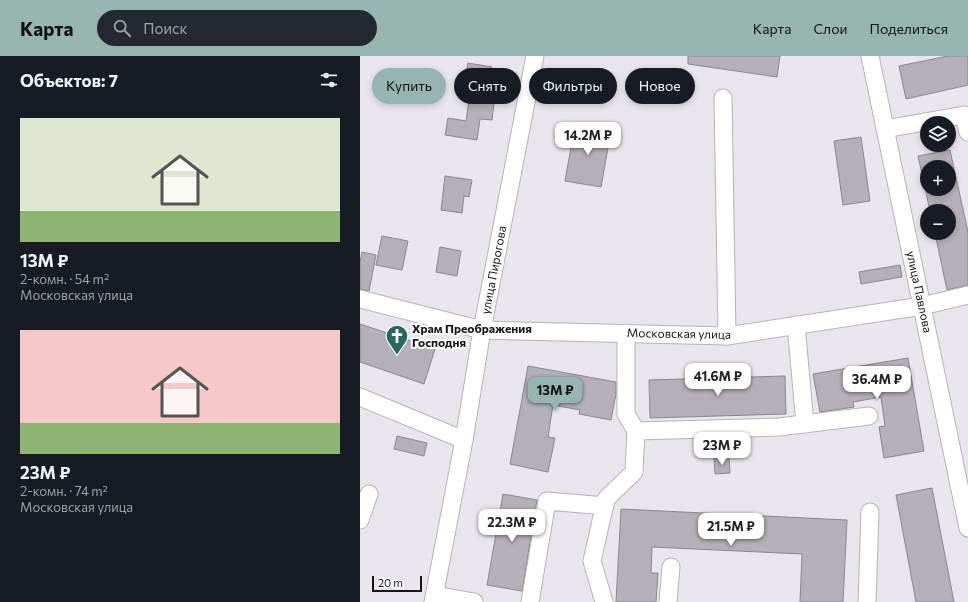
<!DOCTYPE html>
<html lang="ru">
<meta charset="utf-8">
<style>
body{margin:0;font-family:Commissioner,sans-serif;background:#242831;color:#f1f3f6;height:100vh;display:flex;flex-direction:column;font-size:15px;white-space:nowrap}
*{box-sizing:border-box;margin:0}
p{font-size:13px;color:#9ea1a6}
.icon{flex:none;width:22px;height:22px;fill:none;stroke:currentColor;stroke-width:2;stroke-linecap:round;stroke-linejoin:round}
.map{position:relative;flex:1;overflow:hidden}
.details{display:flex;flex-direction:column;background:#171b24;width:360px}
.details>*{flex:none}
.guide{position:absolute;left:12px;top:12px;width:380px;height:36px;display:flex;gap:8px}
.controls{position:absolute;left:560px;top:60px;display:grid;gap:8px}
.controls a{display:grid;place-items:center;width:36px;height:36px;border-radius:50%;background:#171b24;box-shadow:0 2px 6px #0003;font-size:20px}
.scale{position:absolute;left:12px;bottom:10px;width:50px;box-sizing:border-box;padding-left:4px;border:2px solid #171518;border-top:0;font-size:11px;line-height:14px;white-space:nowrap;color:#171518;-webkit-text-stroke:3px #fff;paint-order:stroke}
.price{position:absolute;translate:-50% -34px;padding:0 9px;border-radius:8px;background:#fff;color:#222;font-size:13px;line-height:26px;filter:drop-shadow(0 1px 2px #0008)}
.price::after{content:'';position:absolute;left:50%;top:24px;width:12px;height:9px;margin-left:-6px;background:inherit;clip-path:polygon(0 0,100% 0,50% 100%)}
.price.selected{background:#96b5af;color:#111}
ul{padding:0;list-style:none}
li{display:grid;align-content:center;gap:8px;height:212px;padding:0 20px}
li span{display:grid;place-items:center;height:124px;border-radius:0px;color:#555}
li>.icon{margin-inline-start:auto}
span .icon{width:72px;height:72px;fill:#fffc;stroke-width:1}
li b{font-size:17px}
h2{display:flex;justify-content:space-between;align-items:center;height:48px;padding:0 20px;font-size:17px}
.tag{padding:0 14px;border-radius:18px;background:#171b24;box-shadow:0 2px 6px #0003;font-size:14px;line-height:36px}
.tag.selected{background:#96b5af;color:#111}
header{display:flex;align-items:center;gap:24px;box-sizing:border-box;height:56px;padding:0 20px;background:#96b5af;color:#111}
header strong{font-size:19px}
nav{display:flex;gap:22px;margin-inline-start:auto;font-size:14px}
.search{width:280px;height:36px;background:#242831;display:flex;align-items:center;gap:10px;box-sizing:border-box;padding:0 14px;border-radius:22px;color:#9ea1a6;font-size:15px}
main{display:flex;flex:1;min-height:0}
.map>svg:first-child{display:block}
.building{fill:#b5b0b7;stroke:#8b878e;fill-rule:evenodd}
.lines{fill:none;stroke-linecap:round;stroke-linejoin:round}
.minor-casing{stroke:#b8b3bb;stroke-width:19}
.minor{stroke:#fff;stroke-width:17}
.labels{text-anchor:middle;stroke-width:4;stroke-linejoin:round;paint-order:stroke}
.street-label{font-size:12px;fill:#171518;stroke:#fff}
.poi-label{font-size:12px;font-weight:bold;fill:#171518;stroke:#fff;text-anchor:start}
</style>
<header>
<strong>Карта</strong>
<div class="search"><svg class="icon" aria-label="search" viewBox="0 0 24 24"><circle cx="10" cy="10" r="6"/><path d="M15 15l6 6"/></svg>Поиск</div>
<nav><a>Карта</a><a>Слои</a><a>Поделиться</a></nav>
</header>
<main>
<section class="details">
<h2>Объектов: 7<svg class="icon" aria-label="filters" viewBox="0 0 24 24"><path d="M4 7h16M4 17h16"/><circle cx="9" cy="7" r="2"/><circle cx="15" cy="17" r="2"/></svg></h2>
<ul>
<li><span style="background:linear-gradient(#dfe7d0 75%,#8fb573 0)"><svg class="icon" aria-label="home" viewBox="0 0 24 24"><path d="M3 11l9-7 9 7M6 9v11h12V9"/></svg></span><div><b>13M ₽</b><p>2-комн. · 54 m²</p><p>Московская улица</p></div></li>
<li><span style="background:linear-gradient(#f6c9c9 75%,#8fb573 0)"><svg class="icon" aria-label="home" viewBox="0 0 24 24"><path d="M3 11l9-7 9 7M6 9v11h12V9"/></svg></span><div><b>23M ₽</b><p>2-комн. · 74 m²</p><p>Московская улица</p></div></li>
</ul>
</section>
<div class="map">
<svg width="608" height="546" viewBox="0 0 608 546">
<rect width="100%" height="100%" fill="#e9e5ec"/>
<g class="building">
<polygon points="328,0 420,0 417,21 328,8"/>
<polygon points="588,0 608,0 608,29 546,43 539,10"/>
<polygon points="108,7 132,11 126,45 134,47 132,64 120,63 117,84 85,79 88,62 106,65 111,31 104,29"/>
<polygon points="215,69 251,75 241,131 205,125"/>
<polygon points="501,81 510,145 483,149 474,85"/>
<path d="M 590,94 L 608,176 L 608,229 L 587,234 L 575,177 L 589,177 L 589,155 L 570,155 L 558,100 ZM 567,111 L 589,111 L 589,133 L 567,133 Z"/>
<polygon points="85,120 112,124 109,141 104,140 102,157 81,154"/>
<polygon points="22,180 48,185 42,214 16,209"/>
<polygon points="80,191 101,195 97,220 76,216"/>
<polygon points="2,196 16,199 9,235 0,233 0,206"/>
<polygon points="540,209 542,221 501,228 499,216"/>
<polygon points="0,268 75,293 64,328 0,306"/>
<polygon points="548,302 564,395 524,402 519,371 525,370 521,341 493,346 494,351 460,356 453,318"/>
<polygon points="168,310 256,326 256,338 251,364 219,358 220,354 193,349 188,381 195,382 188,416 150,408"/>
<polygon points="425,320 426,358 290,362 289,324"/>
<polygon points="37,380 67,387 64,400 34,393"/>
<polygon points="369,401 370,417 355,418 354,402"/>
<polygon points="572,432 594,546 556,546 536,439"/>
<polygon points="143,438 177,444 162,535 127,529"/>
<polygon points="261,453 487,464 483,546 440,546 442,498 292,491 291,517 298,517 296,546 256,546"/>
</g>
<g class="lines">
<g class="minor-casing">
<g id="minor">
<polyline points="510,0 608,472"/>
<polyline points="363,42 367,280"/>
<polyline points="525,73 604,59 608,76"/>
<polyline points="0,243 122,274 367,280 562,250 608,239"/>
<polyline points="436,269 445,368"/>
<polyline points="266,277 266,358 276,375"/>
<polyline points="0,341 104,384"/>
<polyline points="0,464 9,438"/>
<polyline points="75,539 114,546"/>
<polyline points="73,546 104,384 122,274 175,0"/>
<polyline points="170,546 187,445 245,450"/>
<polyline points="244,546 232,505 246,443 274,416 276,375 419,371 509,360"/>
<polyline points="308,546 311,511"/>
<polyline points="507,546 510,456"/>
</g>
</g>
<use href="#minor" class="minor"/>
</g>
<defs>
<g id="church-pin" transform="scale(1.15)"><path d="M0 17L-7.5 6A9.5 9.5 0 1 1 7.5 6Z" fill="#276959" stroke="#fff"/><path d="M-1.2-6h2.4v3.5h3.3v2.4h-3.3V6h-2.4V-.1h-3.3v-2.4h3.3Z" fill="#fff"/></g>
</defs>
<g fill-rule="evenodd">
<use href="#church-pin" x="37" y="280"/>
</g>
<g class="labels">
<g class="street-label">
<text transform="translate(134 214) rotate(-79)" y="4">улица Пирогова</text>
<text transform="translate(559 236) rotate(78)" y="4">улица Павлова</text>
<text transform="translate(319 278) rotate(1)" y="4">Московская улица</text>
</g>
<g class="poi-label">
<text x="52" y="277">Храм Преображения<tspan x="52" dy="14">Господня</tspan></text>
</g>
</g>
</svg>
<div class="controls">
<a><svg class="icon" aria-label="layers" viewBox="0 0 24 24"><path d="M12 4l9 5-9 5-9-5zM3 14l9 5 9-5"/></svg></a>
<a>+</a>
<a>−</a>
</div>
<div class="scale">20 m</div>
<b class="price" style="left:228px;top:100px">14.2M ₽</b>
<b class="price" style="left:358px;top:341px">41.6M ₽</b>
<b class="price" style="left:517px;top:344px">36.4M ₽</b>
<b class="price selected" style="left:195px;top:355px">13M ₽</b>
<b class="price" style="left:362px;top:410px">23M ₽</b>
<b class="price" style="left:152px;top:487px">22.3M ₽</b>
<b class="price" style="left:371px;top:491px">21.5M ₽</b>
<div class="guide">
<a class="tag selected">Купить</a>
<a class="tag">Снять</a>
<a class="tag">Фильтры</a>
<a class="tag">Новое</a>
</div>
</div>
</main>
